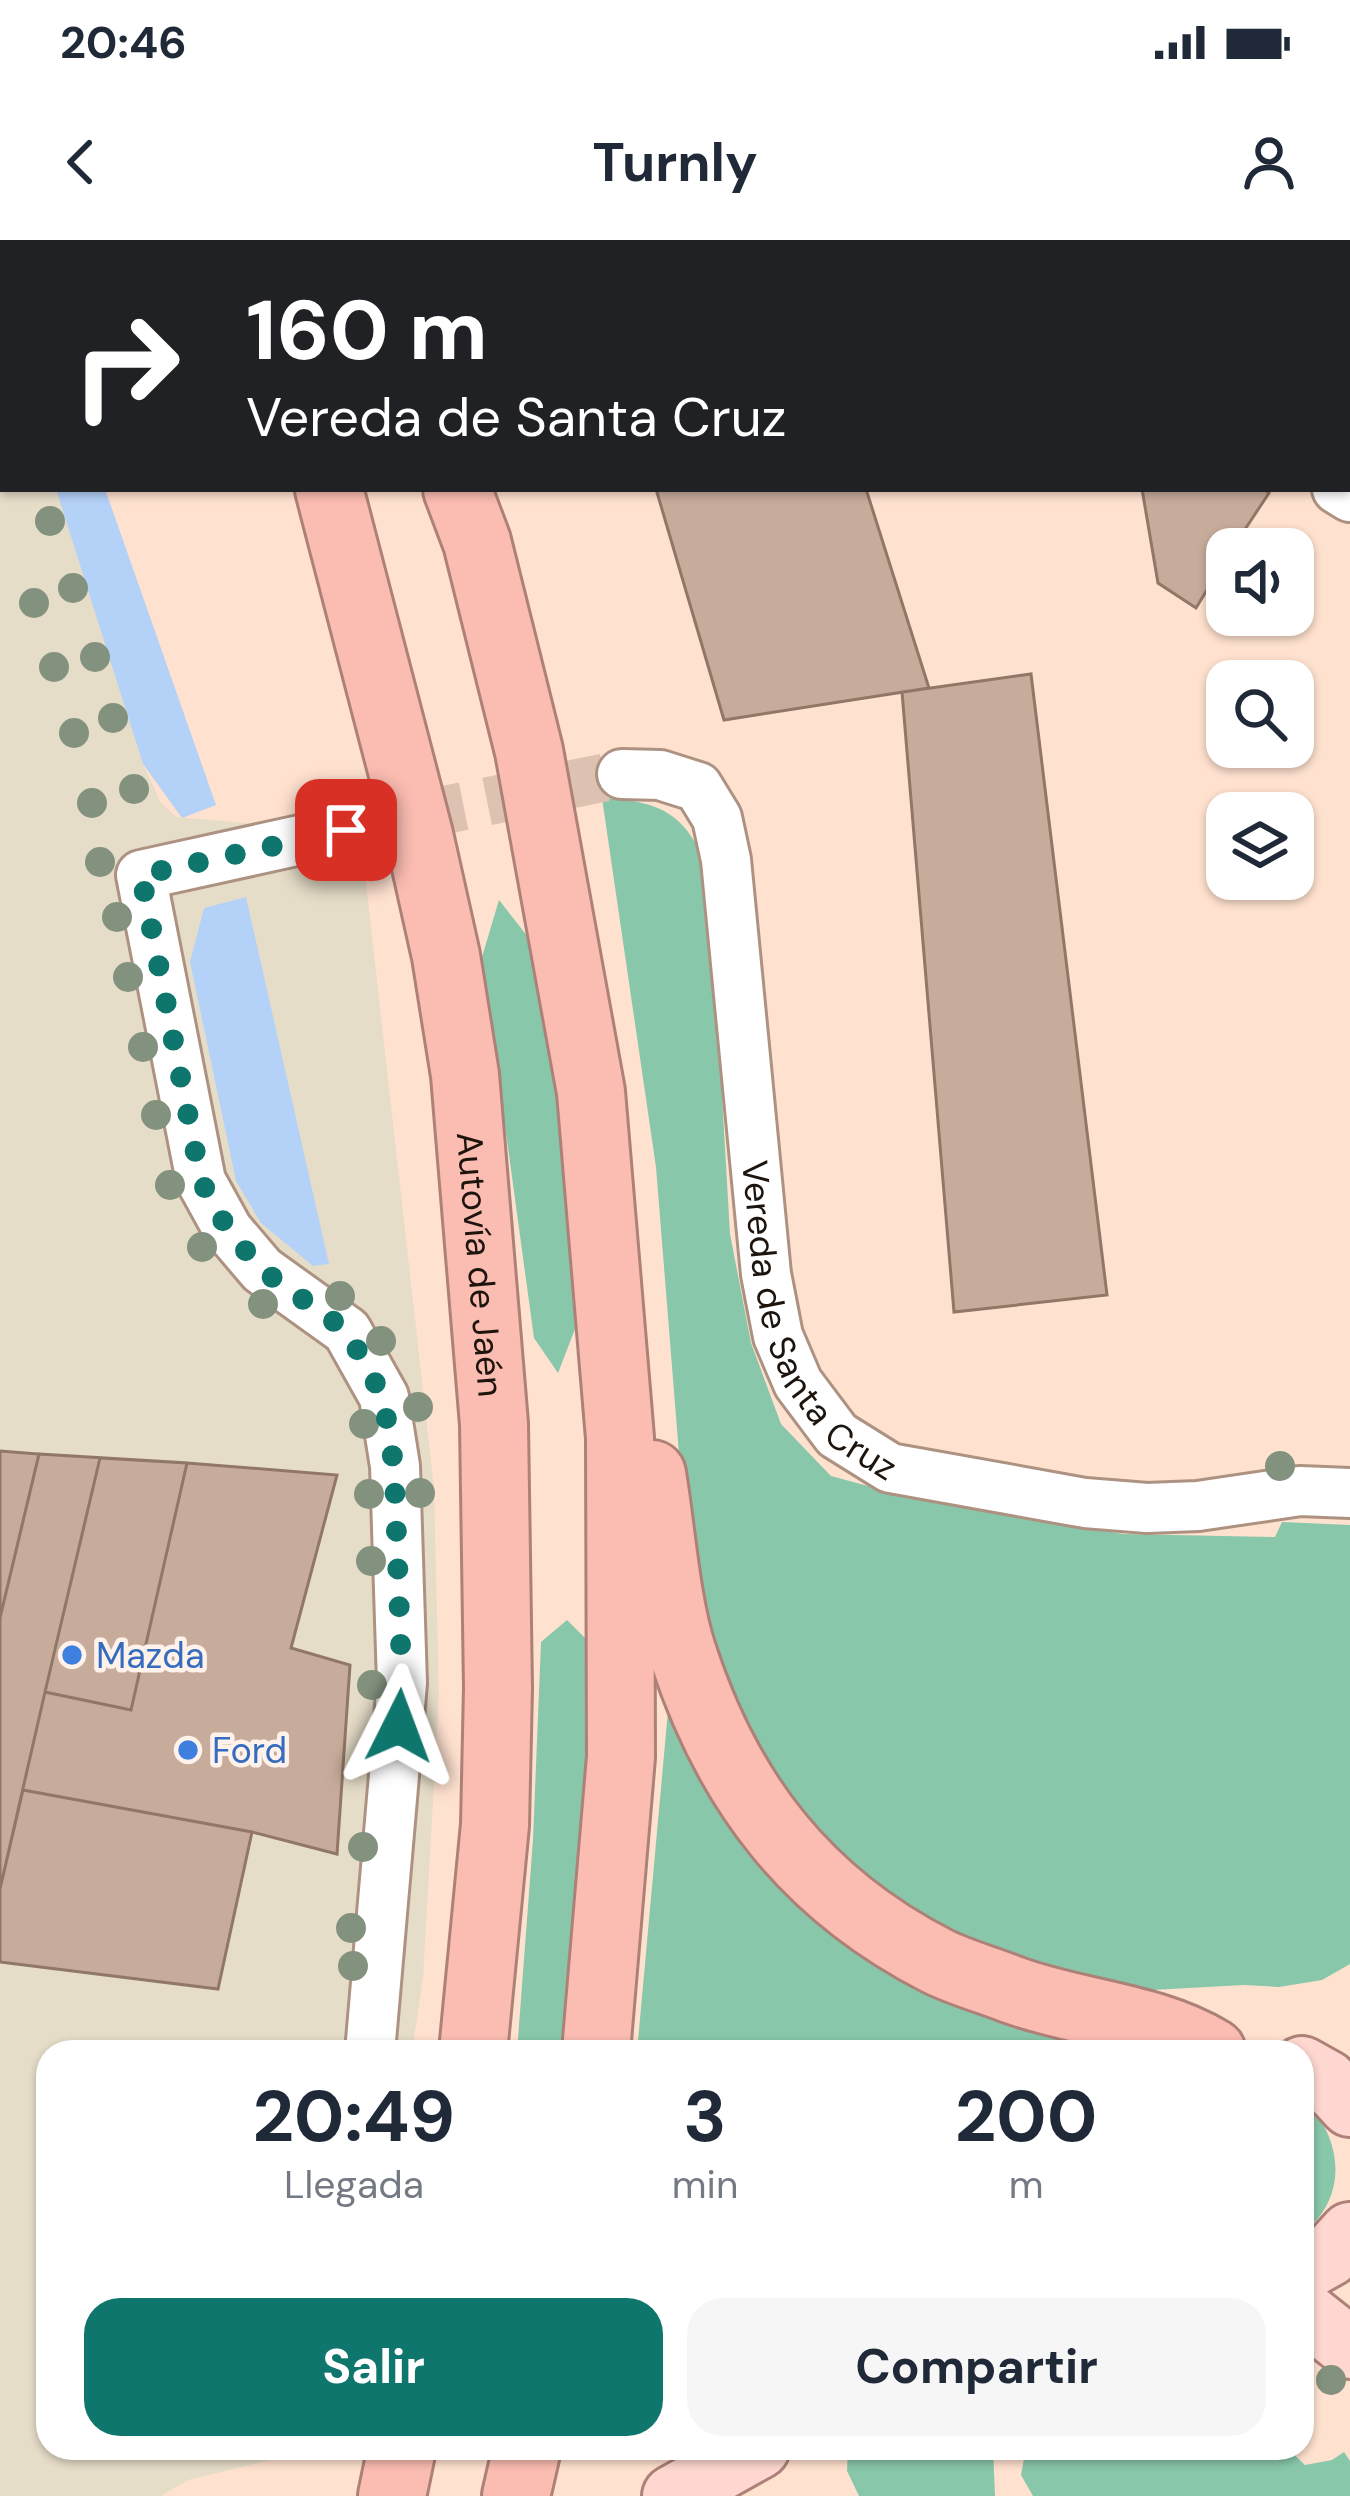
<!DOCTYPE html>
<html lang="es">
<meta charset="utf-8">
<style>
body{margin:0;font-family:"DM Sans",sans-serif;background:#f6f6f7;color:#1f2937;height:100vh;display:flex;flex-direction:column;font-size:45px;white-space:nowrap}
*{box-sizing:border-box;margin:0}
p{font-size:39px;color:#747a83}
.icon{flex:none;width:66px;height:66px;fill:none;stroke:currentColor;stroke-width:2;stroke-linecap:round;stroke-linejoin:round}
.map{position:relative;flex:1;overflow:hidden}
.details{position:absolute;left:36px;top:1800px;width:1278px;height:420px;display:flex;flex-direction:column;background:#fff;border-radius:36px;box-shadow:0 3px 9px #0004}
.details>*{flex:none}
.hud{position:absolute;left:0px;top:0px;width:1350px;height:252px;box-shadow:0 3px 9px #0004;background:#202124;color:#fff;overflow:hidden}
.buttons{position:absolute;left:1206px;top:288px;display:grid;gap:24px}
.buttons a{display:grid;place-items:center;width:108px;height:108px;border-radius:24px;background:#fff;box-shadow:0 3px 9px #0004;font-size:60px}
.pin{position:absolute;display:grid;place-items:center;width:102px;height:102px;color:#fff;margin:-51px;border-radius:24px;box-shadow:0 6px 18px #0006}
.me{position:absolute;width:132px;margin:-66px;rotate:3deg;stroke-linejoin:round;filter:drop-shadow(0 0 9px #0008)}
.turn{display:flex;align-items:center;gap:42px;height:252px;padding:0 48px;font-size:54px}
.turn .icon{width:156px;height:156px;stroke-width:2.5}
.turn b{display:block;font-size:84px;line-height:102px}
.eta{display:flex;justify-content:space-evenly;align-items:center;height:204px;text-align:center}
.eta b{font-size:72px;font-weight:700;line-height:84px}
.action{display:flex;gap:24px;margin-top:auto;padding:24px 48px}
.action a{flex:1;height:138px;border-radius:36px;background:#0f766e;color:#fff;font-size:48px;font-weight:700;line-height:138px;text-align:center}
.action a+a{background:#f6f6f7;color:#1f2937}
.status{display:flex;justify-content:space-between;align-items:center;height:84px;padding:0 60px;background:#fff;direction:ltr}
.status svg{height:33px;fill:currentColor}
header{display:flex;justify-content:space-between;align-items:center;height:156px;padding:0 48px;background:#fff;font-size:54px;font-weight:700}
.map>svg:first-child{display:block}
.industrial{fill:#e6ddc8}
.green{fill:#88c7aa}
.water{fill:#b4d1f8}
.building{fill:#c8ac9b;stroke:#917767;stroke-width:3}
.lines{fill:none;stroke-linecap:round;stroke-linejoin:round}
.minor-tunnel{stroke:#ddc2b2;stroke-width:48;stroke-dasharray:48 24;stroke-linecap:butt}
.minor-casing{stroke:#ad9282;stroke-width:54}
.major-casing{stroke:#ae8178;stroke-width:66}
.highway-casing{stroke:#ae8178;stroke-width:72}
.minor{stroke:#fff;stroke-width:48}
.major{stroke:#fdd7d0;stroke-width:60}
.highway{stroke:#fbbcb1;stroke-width:66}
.tree{fill:#83927e}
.route{stroke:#0f766e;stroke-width:21;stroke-dasharray:0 37.8}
.shop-dot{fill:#3f7fe0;stroke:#fef2eb;stroke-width:4.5}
.labels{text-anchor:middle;stroke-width:9;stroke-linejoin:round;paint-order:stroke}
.street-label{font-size:36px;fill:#1e140e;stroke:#fef2eb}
.shop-label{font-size:36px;fill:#366cbe;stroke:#fef2eb;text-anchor:start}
</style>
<div class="status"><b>20:46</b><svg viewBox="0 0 49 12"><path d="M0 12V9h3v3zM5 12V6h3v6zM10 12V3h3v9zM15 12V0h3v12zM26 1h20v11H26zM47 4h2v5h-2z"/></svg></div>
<header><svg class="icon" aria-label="back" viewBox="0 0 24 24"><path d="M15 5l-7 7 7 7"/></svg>Turnly<svg class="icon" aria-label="person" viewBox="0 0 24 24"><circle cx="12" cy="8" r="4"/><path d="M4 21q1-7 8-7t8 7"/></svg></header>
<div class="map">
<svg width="1350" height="2256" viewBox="0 0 1350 2256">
<rect width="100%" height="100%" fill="#ffe1cf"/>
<path class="industrial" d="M0,95l3,154h55l85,275 18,39 15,14 92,8 84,-18 11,49 71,632 5,207 -16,283 -11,74h-364v396h271l-131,32 -27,16h-161z"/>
<path class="green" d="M602,558c60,3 85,16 107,74l21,362 21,109 30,81 50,52 74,20 218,38 152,3 7,-15 68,3v439l-28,16 -43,7 -35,-2 -110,6 -104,-24 -74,-32 -71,-42 -53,-44 -96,-120 -50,-188 -30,-374z
M499,660l40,51 25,159 18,201 -24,62 -24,-35 -52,-381z
M567,1380l25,25 1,121 -25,286h-51l16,-212 8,-198z
M670,1449l37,81 399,274 -2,8h-467z
M1302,1858c41,38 48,99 0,136z
M848,2208h145l2,48h-136l-12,-25z
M1026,2208h261l18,17 27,-5 12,-8 6,9v35h-317l-12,-21z"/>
<path class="water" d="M56,249h49l111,316 -34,13 -39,-54z
M246,657l83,367 -16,2 -52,-43 -25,-42 -46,-219 14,-54z"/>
<path class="building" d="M619,0h169l1,3h-181z
M656,249h210l63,199 -205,32z
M1142,249h122l5,4 -37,56h-5v8l-31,51 -38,-25z
M1031,434l76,621 -153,17 -52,-620z
M0,1211l39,3 -39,164z
M39,1214l148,9 -56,247 -86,-18 -45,197v-271z
M100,1218l87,5 -56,247 -86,-18z
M187,1223l150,12 -46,173 59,17 -13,189 -85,-22 -34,157 -218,-27v-73l45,-197 86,18z
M23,1550l229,42 -34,157 -218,-27v-73z"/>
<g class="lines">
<path class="minor-tunnel" d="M346,590l276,-56"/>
<defs>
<g id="minor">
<path d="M940,0l5,3"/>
<path d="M1119,0l4,3"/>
<path d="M1266,0l4,3"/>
<path d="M1347,56l3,2"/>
<path d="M1347,171l3,2"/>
<path d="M1337,249l13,8"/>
<path id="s1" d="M622,534l38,1 38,12 19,31 9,42 40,414 12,62 20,47 39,52 53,33 195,35 62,5 51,-2 102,-15 50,2"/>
<path d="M346,590l-205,45 60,306 27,49 34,40 85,61 37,66 11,69 7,217 -32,369"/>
</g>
<path id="major" d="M1302,1827l25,14 23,25
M1302,2031l27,-15 21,-23
M1302,2070l48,38
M673,2256l86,-48"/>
<g id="highway">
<path d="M226,0l1,3"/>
<path d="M359,0l1,3"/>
<path id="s2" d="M329,249l90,346 27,121 19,119 29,349 4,264 -3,137 -22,227"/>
<path d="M457,249l20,53 52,209 62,341 29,346 1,319 -25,295"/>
<path d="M652,1234c9,53 14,130 31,180 45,138 123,240 254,307 24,12 51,19 76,29 66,24 139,26 199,62"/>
<path d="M392,2256l10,-48"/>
<path d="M516,2256l11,-48"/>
</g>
</defs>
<use href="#minor" class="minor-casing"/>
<use href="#major" class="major-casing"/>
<use href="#highway" class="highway-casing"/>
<use href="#minor" class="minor"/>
<use href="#major" class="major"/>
<use href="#highway" class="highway"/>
</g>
<g class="tree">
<circle cx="50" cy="281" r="15"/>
<circle cx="73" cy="348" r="15"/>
<circle cx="34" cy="363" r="15"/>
<circle cx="95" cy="417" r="15"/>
<circle cx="54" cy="427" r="15"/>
<circle cx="113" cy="478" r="15"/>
<circle cx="74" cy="493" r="15"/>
<circle cx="134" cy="549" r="15"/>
<circle cx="92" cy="563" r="15"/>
<circle cx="100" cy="622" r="15"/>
<circle cx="117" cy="677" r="15"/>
<circle cx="128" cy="737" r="15"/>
<circle cx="143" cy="807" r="15"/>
<circle cx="156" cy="875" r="15"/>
<circle cx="170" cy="945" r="15"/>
<circle cx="202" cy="1007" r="15"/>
<circle cx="340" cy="1056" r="15"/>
<circle cx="263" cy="1064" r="15"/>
<circle cx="381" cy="1101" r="15"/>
<circle cx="418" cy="1167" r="15"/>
<circle cx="364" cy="1184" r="15"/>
<circle cx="1280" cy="1226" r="15"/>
<circle cx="420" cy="1253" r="15"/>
<circle cx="369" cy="1254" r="15"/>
<circle cx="371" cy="1321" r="15"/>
<circle cx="372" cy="1445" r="15"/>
<circle cx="363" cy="1607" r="15"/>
<circle cx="351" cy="1688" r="15"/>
<circle cx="353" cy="1726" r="15"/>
<circle cx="1331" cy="2140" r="15"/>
</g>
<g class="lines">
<path class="route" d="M346,590l-205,45 60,306 27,49 34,40 85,61 36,66 11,69 8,217 -3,43"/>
</g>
<g class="shop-dot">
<circle cx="72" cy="1415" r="12"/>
<circle cx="188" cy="1510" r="12"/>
</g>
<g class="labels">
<g class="street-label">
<text dy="13" stroke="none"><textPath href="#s2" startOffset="792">Autovía de Jaén</textPath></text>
<text dy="13" stroke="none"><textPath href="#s1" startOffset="639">Vereda de Santa Cruz</textPath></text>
</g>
<g class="shop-label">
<text x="96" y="1428">Mazda</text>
<text x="212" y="1523">Ford</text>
</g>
</g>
</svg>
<div class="buttons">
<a><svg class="icon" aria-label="sound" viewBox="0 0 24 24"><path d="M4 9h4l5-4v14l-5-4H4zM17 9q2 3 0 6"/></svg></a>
<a><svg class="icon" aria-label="search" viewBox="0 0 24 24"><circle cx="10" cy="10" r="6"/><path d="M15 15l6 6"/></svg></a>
<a><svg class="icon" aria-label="layers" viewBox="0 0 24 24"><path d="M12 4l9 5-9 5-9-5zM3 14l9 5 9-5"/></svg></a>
</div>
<div class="pin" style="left:346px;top:590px;background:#d93025"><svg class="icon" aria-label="arrive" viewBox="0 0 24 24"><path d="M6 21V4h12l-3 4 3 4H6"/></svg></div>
<svg class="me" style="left:399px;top:1486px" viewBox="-20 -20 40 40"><path d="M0-17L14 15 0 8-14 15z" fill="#0f766e" stroke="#fff" stroke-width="4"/></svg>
<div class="hud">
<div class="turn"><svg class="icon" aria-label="right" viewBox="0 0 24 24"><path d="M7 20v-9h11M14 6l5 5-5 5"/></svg><div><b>160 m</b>Vereda de Santa Cruz</div></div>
</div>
<section class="details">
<div class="eta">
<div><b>20:49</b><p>Llegada</p></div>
<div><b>3</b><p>min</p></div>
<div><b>200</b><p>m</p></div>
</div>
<div class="action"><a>Salir</a><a>Compartir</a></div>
</section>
</div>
